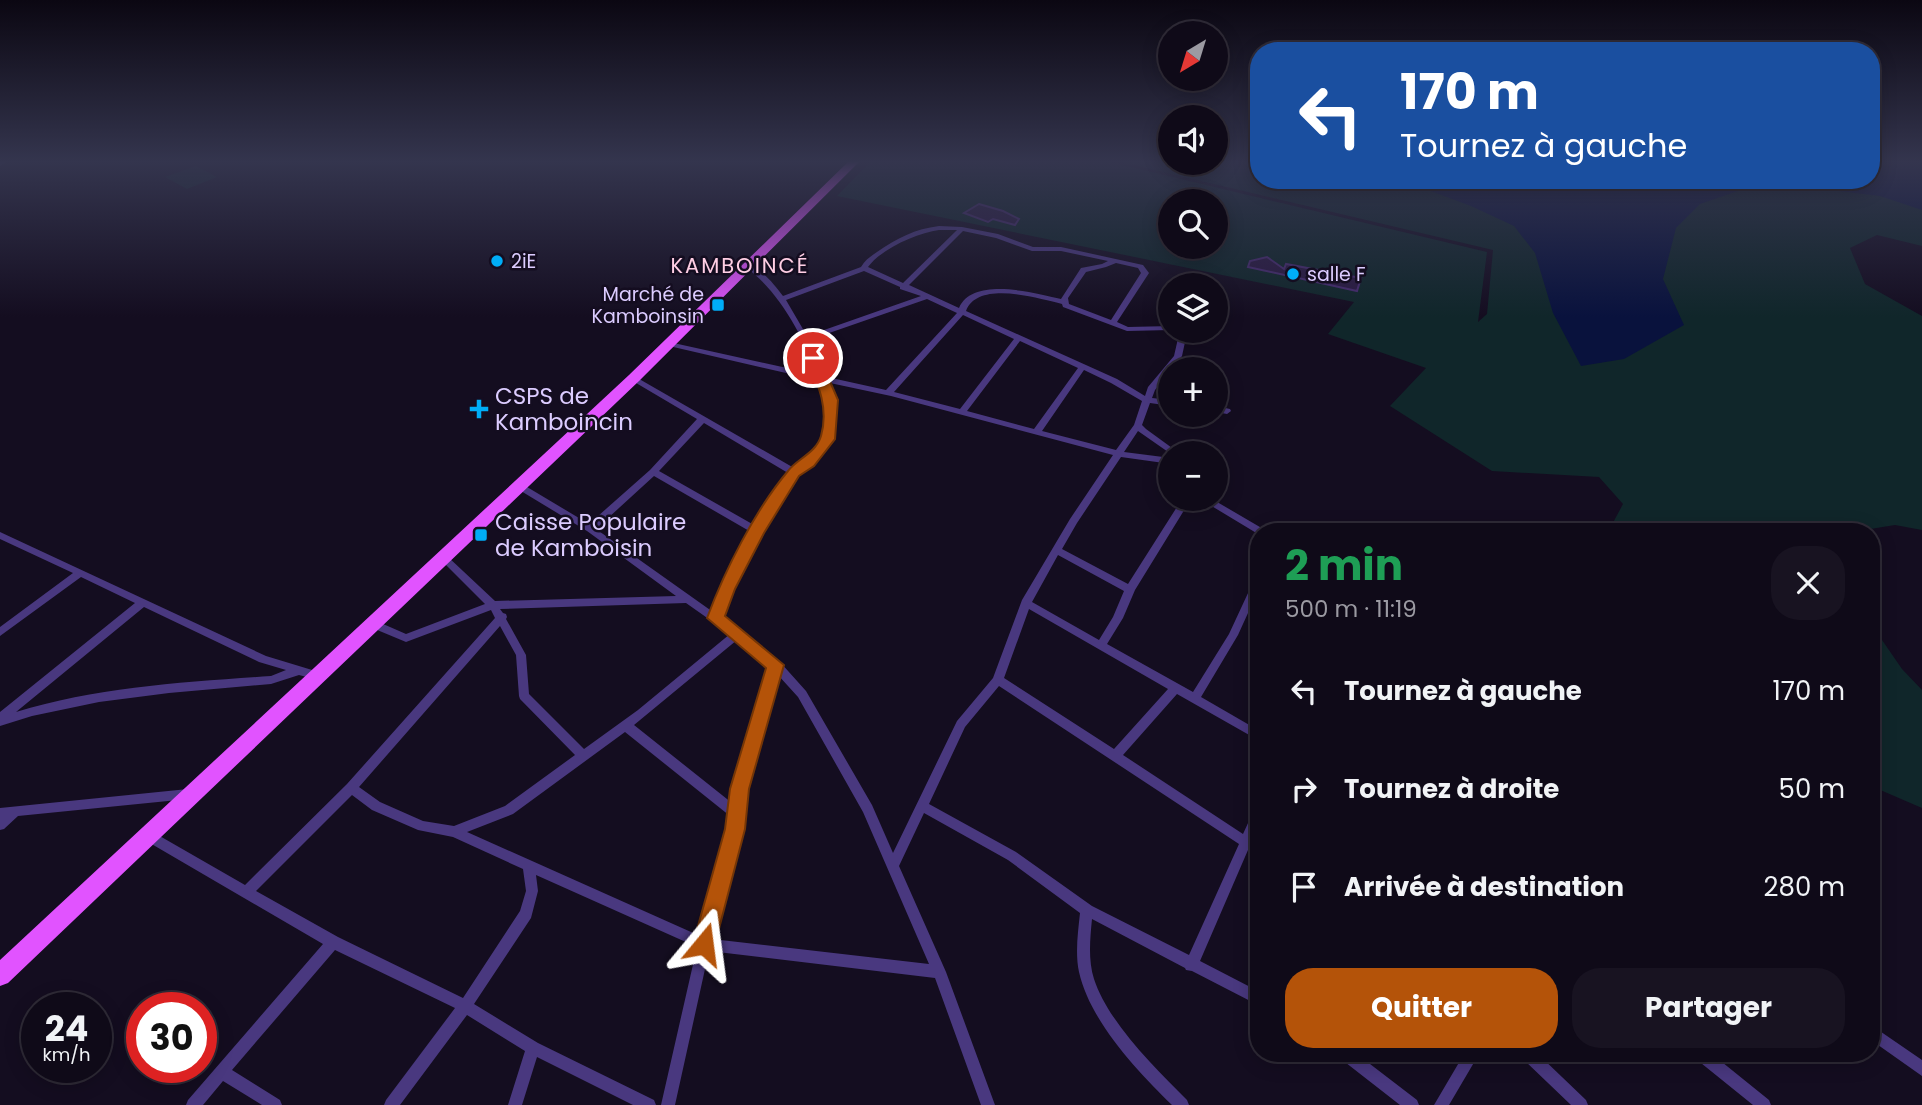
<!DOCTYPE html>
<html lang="fr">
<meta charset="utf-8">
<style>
body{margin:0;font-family:Poppins,sans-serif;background:#181321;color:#f1f3f6;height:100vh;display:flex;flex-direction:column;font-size:26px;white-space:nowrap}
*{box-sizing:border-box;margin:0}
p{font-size:23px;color:#9b9aa2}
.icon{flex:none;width:38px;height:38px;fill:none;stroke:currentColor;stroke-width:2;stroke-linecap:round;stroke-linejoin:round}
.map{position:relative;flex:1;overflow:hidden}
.sheet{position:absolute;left:1250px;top:523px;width:630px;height:539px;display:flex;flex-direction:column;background:#0f0a18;border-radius:28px;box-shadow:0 4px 18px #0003,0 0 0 2px #2f2b37}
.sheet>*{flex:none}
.hud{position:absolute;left:1250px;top:42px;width:630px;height:147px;border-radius:28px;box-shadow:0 4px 18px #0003,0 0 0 2px #2f2b37;background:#1a4fa0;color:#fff;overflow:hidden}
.needle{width:46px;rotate:218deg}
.tools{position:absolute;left:1158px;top:21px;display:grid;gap:14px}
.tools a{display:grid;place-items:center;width:70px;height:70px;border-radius:50%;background:#0f0a18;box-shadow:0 4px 18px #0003,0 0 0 2px #2f2b37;font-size:35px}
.speed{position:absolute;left:21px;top:992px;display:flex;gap:14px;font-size:35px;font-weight:700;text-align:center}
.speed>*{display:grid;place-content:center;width:91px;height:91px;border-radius:50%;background:#0f0a18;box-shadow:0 4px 18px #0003,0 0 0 2px #2f2b37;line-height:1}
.speed small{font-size:18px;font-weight:400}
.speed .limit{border:10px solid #d22;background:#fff;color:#111}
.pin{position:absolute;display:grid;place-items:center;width:60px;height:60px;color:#fff;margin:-30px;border:4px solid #fff;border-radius:50%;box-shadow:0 2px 7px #0007}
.me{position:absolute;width:77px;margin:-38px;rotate:16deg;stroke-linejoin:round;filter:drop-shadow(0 0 5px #0008)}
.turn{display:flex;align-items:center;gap:24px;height:147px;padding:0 35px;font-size:32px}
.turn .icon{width:91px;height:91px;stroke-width:2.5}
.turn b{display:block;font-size:49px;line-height:60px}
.round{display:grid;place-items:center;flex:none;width:74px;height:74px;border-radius:28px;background:#181321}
.head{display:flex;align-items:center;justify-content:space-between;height:119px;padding:0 35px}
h1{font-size:42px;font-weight:700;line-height:52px;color:#1e9e55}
.action{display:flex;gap:14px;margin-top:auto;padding:14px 35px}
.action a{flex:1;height:80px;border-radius:28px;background:#b45309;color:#fff;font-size:28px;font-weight:700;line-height:80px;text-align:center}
.action a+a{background:#181321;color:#f1f3f6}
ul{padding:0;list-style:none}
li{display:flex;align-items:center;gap:21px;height:98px;padding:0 35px}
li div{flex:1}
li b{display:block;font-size:26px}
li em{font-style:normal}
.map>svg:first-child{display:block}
.green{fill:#10262a;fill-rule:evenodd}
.water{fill:#09123d}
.building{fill:#291941;stroke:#452b6d;stroke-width:2}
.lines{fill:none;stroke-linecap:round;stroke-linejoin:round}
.street{fill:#49387f;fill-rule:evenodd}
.primary{fill:#e153ff;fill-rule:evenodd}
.route{fill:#b45309;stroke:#753606;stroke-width:2}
.poi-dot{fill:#00adf7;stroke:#140d20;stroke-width:2.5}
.labels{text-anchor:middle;stroke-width:5;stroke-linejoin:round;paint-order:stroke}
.far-poi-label{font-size:19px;fill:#dcccff;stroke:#140d20;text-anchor:start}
.far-quarter-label{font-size:21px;letter-spacing:2px;fill:#ffcee4;stroke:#140d20}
.poi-label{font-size:23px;fill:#dcccff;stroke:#140d20;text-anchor:start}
</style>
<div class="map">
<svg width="1922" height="1105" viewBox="0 0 1922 1105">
<rect width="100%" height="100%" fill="#140d20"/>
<path class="green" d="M870,162h240l377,90 -9,70 9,-8 6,-64 -372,-88h137v18h613v-18h51v84l-45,-11 -27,13 15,36 57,32v214l-27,-5 -43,7h-244l15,-28 -24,-27 -107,-6 -102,-65 36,-38 -98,-34 26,-32 -517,-106zM1171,201h45v46h-45z
M196,166l21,11 -30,12 -22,-12z
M1871,624l31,45 20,21v118l-51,-22z"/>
<path class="water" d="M1871,162h51v48l-42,-14 -116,-14 -64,22 -24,24 -13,51 21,46 -60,34 -43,7 -28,-53 -18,-60 -21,-27 -43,-20 -70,-26h470z"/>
<path class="building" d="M979,204l24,7 16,8 -4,6 -22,-6 -5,3 -24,-9z
M1267,257l17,12 2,-5 75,14 -4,13 -109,-24 2,-6z"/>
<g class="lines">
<path class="street" d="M0,162h6l-6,4z
M939,226l23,1 36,7 35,13h28l82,18 6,8 -32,49 11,5 43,-1v4l-44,1 -64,-24 -1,-3c-25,-6 -84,-24 -96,7l151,68 28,17 3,-9 26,-31 5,-22 -3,-3h9l2,2 -5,23 -27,34 -3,8 19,2v6l-21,-3 -8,22 4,4 33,24 -8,1 -33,-23 -14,21 47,6v6l-50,-7 -44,66 -15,26 66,35 54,-85h9l-56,91 -12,28 -16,26 86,48 36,-58 26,-56 3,-1v14l-20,44 -37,62 57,33v10l-81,-46 -54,61 120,79 11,-24 4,-1v18l-5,13 5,3v13l-10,-6 -48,111 58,30v14l-66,-34 -6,-1 -1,-2 -93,-49c-2,20 -4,41 2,60 14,43 61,89 93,121l2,5h-17c-35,-34 -82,-84 -93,-133 -4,-19 -1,-40 1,-59l-72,-53 -84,-47 -25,53 47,106 49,133h-14l-46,-127 -226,-27 -34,154h-14l36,-158 -161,-72 2,16 -7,27 -57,86 64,39 116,57 2,5h-23l-96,-48 -15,48h-14l17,-54 -58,-36 -67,90h-16l2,-5 69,-92 -120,-58 -103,120 48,30 2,5h-20l-39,-24 -20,24h-17l2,-5 135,-156 -180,-105 -2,-4 2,-4 4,-2 4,2 94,54 102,-101 148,-166 -4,-8 -85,32 -36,-15 -1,-3 1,-3 4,-1 32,14 79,-30 -46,-46 2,-2h6l48,45 181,-5 -89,-65 -71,-43 -2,-2 2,-2h6l67,40 61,-54 47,-51 -66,-39v-4h3l160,92c34,-20 40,-52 27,-87l-152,-35 -4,-2 4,-2 150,33c-16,-37 -40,-85 -74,-108v-2c15,1 29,19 38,31l78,-29c4,-7 10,-11 16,-15 20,-14 38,-23 62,-26zM939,230h18l-54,53 -35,-16c13,-18 49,-34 71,-37zM963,231l33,7 36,13h29l47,10 -6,3 -21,4 -20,31c-26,-6 -88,-23 -102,9l-50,-23zM1116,263l22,5 3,5 -30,47 -42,-16 -1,-6 18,-26 20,-5zM864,271l36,16v2l21,7 -114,40 -21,-36zM927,299l30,14 -71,77 -59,-13 -18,-37zM963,315l51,24 -54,70 -66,-17zM1020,341l58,27 -44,61 -67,-18zM1084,370l27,13 31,18 -8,24 -18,25 -74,-19zM830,383l61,13 222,59 -43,64 -48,81 -29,78 -36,43 -64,132 -21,-48 -66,-114 -26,-29 -59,-45 23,-54 31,-58 21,-30 18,-12 14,-19 5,-13 3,-22v-7zM704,423l84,50 -20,28 -14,24 -95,-54zM654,476l97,56 -16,31 -22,49 -117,-83zM1058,555l66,36 -11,26 -14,23 -67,-38zM686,603l44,31 -92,76 -54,39 -55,-55 -3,-39 -20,-36 1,-2 -1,-3 -3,-1 -3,-4zM1029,609l139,80 -54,60 -110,-71zM500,626l16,29 3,41 1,3 55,56 -70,51 -51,20 -31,-5 -43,-19 -21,-15zM737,640l33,26 -37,123 -1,14 -98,-78zM778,675l20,22 65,115 66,152 -217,-25 29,-110 4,-40zM999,686l240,158 -50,111 -97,-49 -76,-54 -87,-48 36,-77zM625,732l105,84 -1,13 -29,107 -233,-104 46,-18zM352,795l20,15 46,20 35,7 70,32 3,22 -6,20 -57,87 -125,-61 -82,-46z
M1216,406l14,3 1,2 -4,3 -11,-2z
M1200,499h12l53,31 2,2h-9v2z
M0,532l266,124 56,17 1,3 -1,3 -4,1 -19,-5 -28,9 -102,9 -70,9 -67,14 -32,10v-14l135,-109 -54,-26 -81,59v-9l73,-54 -73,-34zM144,607l115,55 27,8 -15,6c-86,6 -173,11 -255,36z
M188,789l4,1 2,4 -2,4 -4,1 -170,17 -14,13 -4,1v-22z
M1871,1025l51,35v16l-51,-36z
M1339,1054h18l60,46 2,5h-19l-59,-46z
M1464,1054h15l-30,51h-15z
M1521,1054h17l48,46 2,5h-17l-48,-46z
M1694,1054h18l57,46 2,5h-18l-57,-46z"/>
<path class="primary" d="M848,162h11l-220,219 -631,602 -8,3v-26l629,-585z"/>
</g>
<linearGradient id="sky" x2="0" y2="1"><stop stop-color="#0b0712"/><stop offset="0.51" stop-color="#34354e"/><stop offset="1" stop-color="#34354e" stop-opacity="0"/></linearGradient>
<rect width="1922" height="317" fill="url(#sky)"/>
<path class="route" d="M809,356l11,2 18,42 -3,39 -21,27 -15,10 -35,57 -29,56 -10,27 59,49 -35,124 -4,40 -30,115 -3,8 -8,3 -8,-3 -3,-8 32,-115 5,-40 36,-121 -59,-50c18,-48 48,-108 81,-147 9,-12 28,-18 33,-35 8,-28 -3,-52 -14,-78z"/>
<g class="poi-dot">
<circle cx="497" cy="261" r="7"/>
<circle cx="1293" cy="274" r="7"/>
<rect x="711" y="298" width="14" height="14" rx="3.5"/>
<path d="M475.5 398.5h7v7h7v7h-7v7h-7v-7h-7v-7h7z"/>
<rect x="474" y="528" width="14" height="14" rx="3.5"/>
</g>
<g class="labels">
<g class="far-poi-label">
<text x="511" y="268">2iE</text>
<text x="1307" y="281">salle F</text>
<text x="704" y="301" text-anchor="end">Marché de<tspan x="704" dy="22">Kamboinsin</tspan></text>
</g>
<g class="far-quarter-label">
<text x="740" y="273">KAMBOINCÉ</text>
</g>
<g class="poi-label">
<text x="495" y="404">CSPS de<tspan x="495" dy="26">Kamboincin</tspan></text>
<text x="495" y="530">Caisse Populaire<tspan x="495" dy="26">de Kamboisin</tspan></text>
</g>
</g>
</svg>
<div class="tools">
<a><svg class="needle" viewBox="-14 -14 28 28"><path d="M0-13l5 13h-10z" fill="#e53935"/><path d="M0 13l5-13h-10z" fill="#9b9aa2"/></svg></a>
<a><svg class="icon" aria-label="sound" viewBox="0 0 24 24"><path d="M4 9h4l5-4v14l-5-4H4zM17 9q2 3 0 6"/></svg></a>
<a><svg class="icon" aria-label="search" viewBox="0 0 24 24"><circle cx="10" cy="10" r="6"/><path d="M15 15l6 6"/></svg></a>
<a><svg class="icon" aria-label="layers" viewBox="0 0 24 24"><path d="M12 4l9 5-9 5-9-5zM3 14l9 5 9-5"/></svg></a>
<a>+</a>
<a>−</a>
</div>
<div class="speed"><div>24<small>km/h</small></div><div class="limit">30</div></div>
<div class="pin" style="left:813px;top:358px;background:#d93025"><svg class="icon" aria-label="arrive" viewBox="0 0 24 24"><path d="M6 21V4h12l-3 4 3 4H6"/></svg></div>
<svg class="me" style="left:704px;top:944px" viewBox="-20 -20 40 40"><path d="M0-17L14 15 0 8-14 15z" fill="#b45309" stroke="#fff" stroke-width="4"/></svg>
<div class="hud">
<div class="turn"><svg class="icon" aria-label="left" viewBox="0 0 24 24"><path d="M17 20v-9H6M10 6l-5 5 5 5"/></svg><div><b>170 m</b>Tournez à gauche</div></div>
</div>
<section class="sheet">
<div class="head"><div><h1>2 min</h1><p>500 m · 11:19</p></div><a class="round"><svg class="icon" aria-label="close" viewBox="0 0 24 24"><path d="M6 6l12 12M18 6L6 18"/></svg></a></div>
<ul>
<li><svg class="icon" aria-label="left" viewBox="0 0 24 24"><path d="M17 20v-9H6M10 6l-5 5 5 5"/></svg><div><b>Tournez à gauche</b></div><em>170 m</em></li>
<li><svg class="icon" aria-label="right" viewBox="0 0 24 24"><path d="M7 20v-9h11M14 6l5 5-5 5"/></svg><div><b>Tournez à droite</b></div><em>50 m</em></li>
<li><svg class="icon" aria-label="arrive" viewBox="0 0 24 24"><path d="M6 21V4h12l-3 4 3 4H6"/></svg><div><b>Arrivée à destination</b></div><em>280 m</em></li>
</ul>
<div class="action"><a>Quitter</a><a>Partager</a></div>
</section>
</div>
